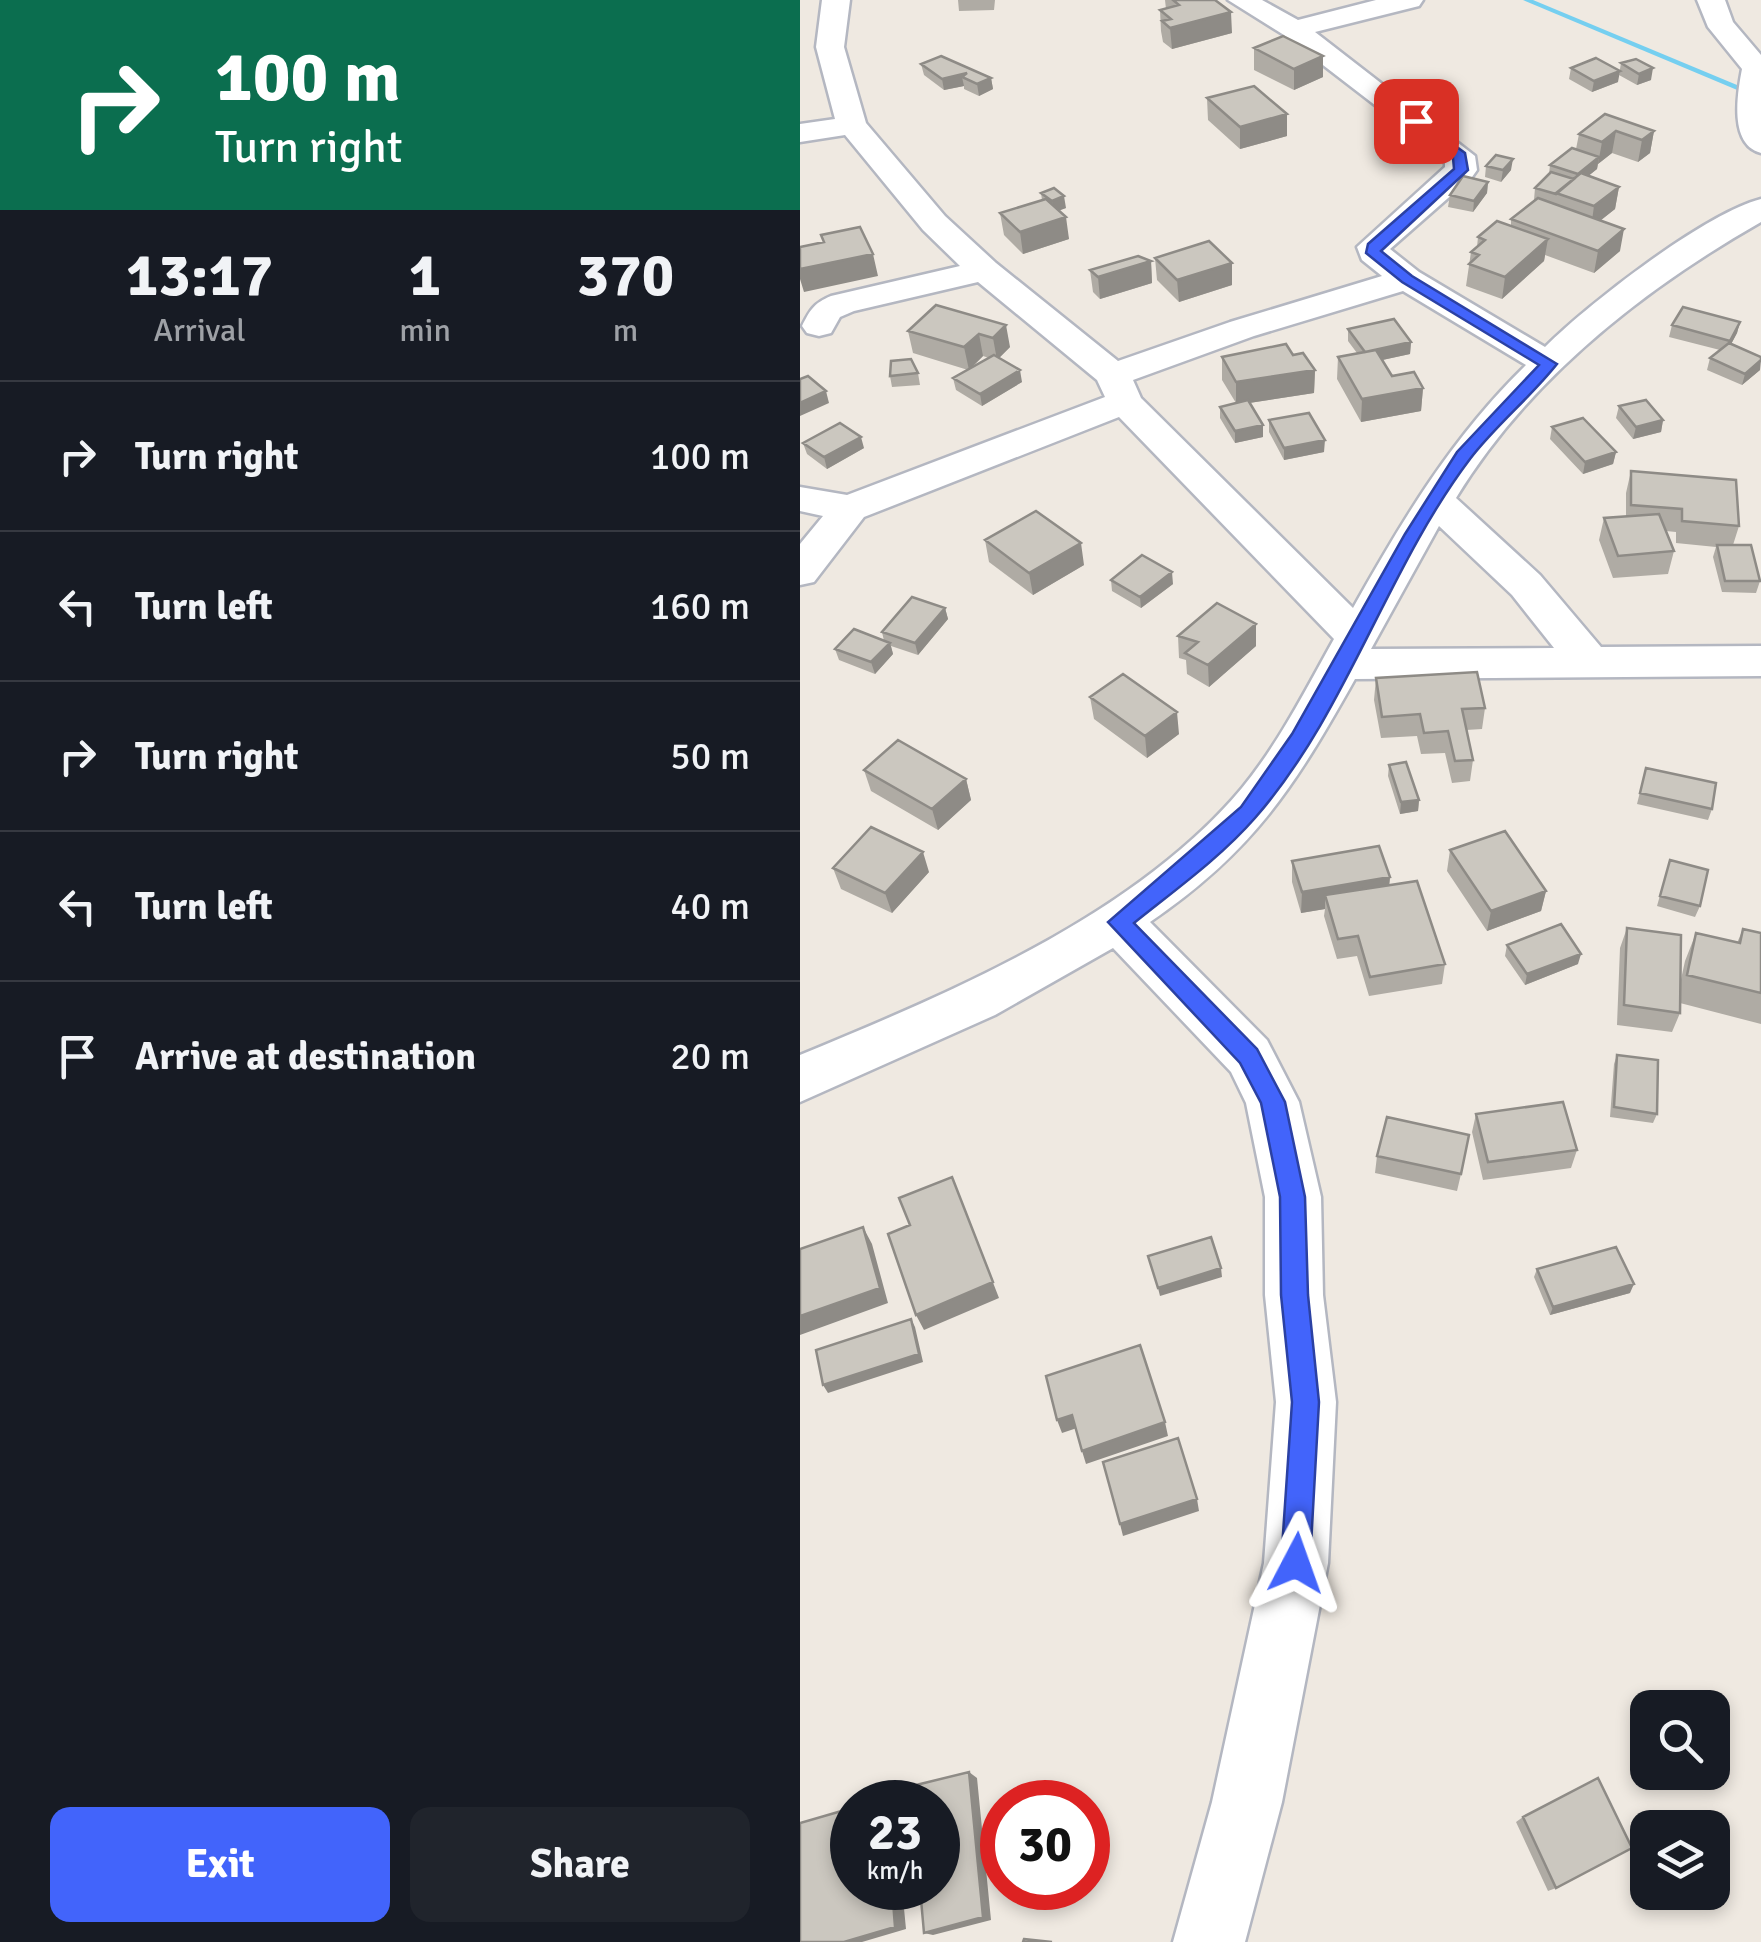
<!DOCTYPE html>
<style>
body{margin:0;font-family:Signika,sans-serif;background:#20242c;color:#f1f3f6;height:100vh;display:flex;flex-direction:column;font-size:38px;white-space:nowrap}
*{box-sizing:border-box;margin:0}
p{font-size:32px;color:#9ea1a6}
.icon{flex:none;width:55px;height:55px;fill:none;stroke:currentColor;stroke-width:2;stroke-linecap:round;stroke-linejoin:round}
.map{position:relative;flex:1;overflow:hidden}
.details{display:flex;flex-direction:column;background:#171b24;width:800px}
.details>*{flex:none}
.hud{background:#0b6e4f;color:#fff;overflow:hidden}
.controls{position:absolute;left:830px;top:1690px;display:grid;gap:20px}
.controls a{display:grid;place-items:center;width:100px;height:100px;border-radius:20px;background:#171b24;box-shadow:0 5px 15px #0003;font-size:50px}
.speed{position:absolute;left:30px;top:1780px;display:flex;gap:20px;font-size:50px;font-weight:700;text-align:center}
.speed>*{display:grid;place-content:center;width:130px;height:130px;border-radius:50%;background:#171b24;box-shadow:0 5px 15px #0003;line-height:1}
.speed small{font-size:25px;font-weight:400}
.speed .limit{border:15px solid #d22;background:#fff;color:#111}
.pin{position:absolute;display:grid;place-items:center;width:85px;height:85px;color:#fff;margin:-42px;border-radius:20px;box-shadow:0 5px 15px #0006}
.me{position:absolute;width:110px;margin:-55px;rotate:4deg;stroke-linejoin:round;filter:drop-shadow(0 0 8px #0008)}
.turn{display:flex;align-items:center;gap:35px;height:210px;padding:0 50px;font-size:45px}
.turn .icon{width:130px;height:130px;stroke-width:2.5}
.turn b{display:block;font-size:70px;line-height:85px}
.eta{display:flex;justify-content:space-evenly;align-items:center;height:170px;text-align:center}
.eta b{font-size:60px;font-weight:700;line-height:70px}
.button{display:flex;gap:20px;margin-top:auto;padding:20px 50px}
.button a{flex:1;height:115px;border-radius:20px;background:#4264fb;color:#fff;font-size:40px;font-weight:700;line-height:115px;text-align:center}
.button a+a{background:#20242c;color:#f1f3f6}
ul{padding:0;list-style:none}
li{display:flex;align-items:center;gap:30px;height:150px;padding:0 50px;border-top:2px solid #363941}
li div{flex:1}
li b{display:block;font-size:38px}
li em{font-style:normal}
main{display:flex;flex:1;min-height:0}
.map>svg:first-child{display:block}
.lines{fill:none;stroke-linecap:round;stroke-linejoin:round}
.stream{fill:#75cff0;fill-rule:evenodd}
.minor-casing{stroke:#b4b7c1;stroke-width:5}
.minor{fill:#fff;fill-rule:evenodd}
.wall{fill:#afaba4;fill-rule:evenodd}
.shaded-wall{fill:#8e8b86}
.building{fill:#cbc7bf;stroke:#8e8b86;stroke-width:2.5}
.route{fill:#4264fb;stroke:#2b41a3;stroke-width:2.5}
</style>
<main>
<section class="details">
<div class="hud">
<div class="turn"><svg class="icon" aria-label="right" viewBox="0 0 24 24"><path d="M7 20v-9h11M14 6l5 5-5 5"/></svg><div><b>100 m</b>Turn right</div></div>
</div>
<div class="eta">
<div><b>13:17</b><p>Arrival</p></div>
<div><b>1</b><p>min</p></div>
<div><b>370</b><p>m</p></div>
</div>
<ul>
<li><svg class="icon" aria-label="right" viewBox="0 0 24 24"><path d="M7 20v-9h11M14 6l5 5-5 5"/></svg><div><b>Turn right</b></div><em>100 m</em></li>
<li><svg class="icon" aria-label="left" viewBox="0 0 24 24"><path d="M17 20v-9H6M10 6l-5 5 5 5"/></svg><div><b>Turn left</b></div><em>160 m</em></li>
<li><svg class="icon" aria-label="right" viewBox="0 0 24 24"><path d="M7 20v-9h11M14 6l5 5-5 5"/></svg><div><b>Turn right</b></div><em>50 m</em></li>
<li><svg class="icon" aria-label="left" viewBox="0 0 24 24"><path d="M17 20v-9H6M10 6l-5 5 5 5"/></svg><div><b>Turn left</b></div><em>40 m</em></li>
<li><svg class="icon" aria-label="arrive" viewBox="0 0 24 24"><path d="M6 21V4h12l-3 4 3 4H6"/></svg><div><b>Arrive at destination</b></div><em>20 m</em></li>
</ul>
<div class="button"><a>Exit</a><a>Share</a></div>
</section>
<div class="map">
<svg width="961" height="1942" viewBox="0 0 961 1942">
<rect width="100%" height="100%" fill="#efe9e1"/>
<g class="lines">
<path class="stream" d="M723,0h10l228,95v5z"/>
<defs>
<path id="minor" d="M22,0h28l-6,47 22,76 79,93 51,47 122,98 112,-39 152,-46 -20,-16 -5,-13 88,-80v-8l-161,-124 -56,-35h34l36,20 78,-20h47l-4,6 -104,26 160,124 2,14 -5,7 -82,72 29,23 126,75c43,-43 159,-133 216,-148v23c-119,68 -233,158 -305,276l84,77 61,72 160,-1v30l-406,3c-60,107 -101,172 -205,243l117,118 32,62 22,95 2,98 13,107 -8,161 -46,239 -37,140h-72l39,-140 52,-239 12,-161 -11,-107v-98l-19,-94 -15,-31 -118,-124 -118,67 -195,87v-47c150,-62 335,-139 442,-267 37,-45 64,-99 92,-149l-215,-222 -255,100 -50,65 -14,3v-41l23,-28 -23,-5v-24l47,8 258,-98 -8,-17 -119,-98 -124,29 -14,6 -9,16 -12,3 -12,-3 -5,-7c8,-16 12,-23 29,-30l129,-30 -37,-36 -78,-95 -45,7v-18l35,-5 -19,-72zM603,291l123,74c-74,72 -123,154 -173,243l-212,-210 -8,-18 121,-44zM639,526l73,69 42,53 -183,1z
M897,0h28l8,22 28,33v98c-32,-8 -24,-58 -19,-84l-34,-42z"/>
</defs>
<use href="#minor" class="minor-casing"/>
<use href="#minor" class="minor"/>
</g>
<path class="wall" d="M158,0h37l-1,10 -35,1z
M365,0h50l17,33 -60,16 -9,-7 -2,-11 -1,-21 6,-1z
M454,48l69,8v21l-29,13 -40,-20z
M821,63l30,17 -14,5 -18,-10z
M121,64l70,14 2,11 -14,7 -15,-7v-3l-20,4 -20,-15z
M771,68l47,14 -26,10 -23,-13z
M407,98l80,38 -47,13 -32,-29z
M805,114l49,17 -4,22 -12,9 -26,-9 -14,11 -1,5 -9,7 31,11 -4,22 -14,11 19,31 -26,22 -49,-18 -1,6 -42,38 -36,-13 5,-34 6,-5 1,-10 33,-11v-7l24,-19h-1l1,-12 14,-14 1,-9 26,-16 3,-15z
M686,166l25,4 -10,12 -16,-5z
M688,182l-1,11 -14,19 -25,-5 2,-12z
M241,193l25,15 -7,2 10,29 -46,15 -19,-19 -4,-22 42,-13z
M355,258l77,27 -53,17 -22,-22z
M351,261l1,22 -52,16 -7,-7 -3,-22z
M136,305l74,42 -11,11 23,24 -40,24 -26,-16 -3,-12 15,-8 -55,-17 -5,-22zM183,356l6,2 -19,11z
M940,322l-3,11 -6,11 29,26 -18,15 -35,-15 3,-12 10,-8 -51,-13 3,-12z
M548,329l63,13 -1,12 -28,6 10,16 31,12 -2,23 -60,11 -24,-43 1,-22 19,-4 -9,-12z
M493,355l22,15 -1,23 -65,10 14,22v12l-28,6 -15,-25v-11l16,-4 -14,-23v-23z
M118,373l2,12 -28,2 -2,-11z
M819,406l44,14 -2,12 -28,7 -17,-21z
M469,420l55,32 -40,8 -15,-28z
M752,427l64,25 -3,12 -30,10 -33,-35z
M3,443l61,5 -37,21 -20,-15z
M831,471l108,55 -6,19 27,36 -4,12 -34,-1 -9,-35 3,-10 -40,-4v-11l-10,-1 8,20 -6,23 -55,4 -14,-38 5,-22 22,-2v-23z
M185,540l99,25 -51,30 -44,-33z
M311,580l62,4 -32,24 -29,-17z
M145,608l3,11 -30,36 -27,-9 2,8 -18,20 -36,-14 -4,-11 49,-8 -2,-9z
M378,636l78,10 -47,41 -22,-13 -1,-14 -7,-2z
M576,678l109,30 -3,21 -16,1 7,30 -3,21 -18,2 -7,-30 -24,1 -4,-18 -36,2 -7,-38z
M290,697l89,37 -32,24 -53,-39z
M589,765l30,35 -1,11 -18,3 -12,-38z
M846,768l66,41 -4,11 -71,-16z
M64,770l102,9 5,21 -33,30 -67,-39z
M650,850l96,41 -5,20 -54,20 -40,-60z
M870,860l30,46 -5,11 -38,-11z
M492,861l98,16 -1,8 56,79 -3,20 -73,12 -12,-40 -20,3 -13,-43 1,-7 -24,4 -9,-31z
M33,868l96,4 -37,41 -51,-24z
M827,928l53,56 5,-23 11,-28 41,10 6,-14 18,4v91l-81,-21v10l-8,19 -55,-7 3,-77z
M707,945l71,19 -53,21 -20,-29z
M817,1055l40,59 -4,9 -43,-6 4,-53z
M676,1114l101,36 -6,18 -88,12 -11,-48z
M577,1156l84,18 -4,17 -82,-18z
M737,1269l93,24 -80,22 -16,-38z
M723,1817l33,71 -8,3 -32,-69z"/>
<path class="shaded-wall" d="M431,12l1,21 -60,16 -2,-21z
M523,56v21l-29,13v-21z
M853,68l-2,12 -14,5 2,-11z
M820,71l-2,11 -26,10 2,-11z
M167,73l-5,4 2,9 -20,4 -2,-11z
M191,78l2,11 -14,7 -2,-12z
M487,114v22l-47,13v-22z
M816,131l-4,22 -14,11 4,-22z
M854,131l-4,22 -12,9 4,-22z
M799,157l-2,12 -21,17 2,-12z
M713,159l-2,11 -10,12 2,-12z
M688,182l-1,11 -14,19 1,-11z
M819,187l-4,22 -24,19 3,-22z
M264,196l2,12 -13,5 -1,-12z
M266,217l3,22 -46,15 -3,-22z
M824,229l-4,22 -26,22 4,-22z
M748,239l-4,22 -42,38 3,-22z
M73,254l5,22 -74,16 -4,-13v-10z
M351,261l1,22 -52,16 -2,-22z
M432,263v22l-53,17 -2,-22z
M940,322l-3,11 -10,19 3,-11z
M206,325l4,22 -13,13 -4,-22z
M179,334l4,22 -14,14 -5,-23z
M611,342l-1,12 -46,10 1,-12z
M961,360l-1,10 -18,15 3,-11z
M220,370l2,12 -40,24 -2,-12z
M515,370l-1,23 -78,12v-23z
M623,388l-2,23 -60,11 1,-23z
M26,391l3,12 -29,13v-13z
M863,420l-2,12 -28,7 3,-12z
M463,425v12l-28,6v-12z
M61,437l3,11 -37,21 -3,-12z
M525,440l-1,12 -40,8v-12z
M816,452l-3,12 -30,10 2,-12z
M281,543l3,22 -51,30 -4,-22z
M372,572l1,12 -32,24 -1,-11z
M145,608l3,11 -30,36 -3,-12z
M456,624v22l-47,41 -1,-22z
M90,643l3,11 -18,20 -4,-12z
M377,712l2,22 -32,24 -2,-22z
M166,779l5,21 -33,30 -6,-21z
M619,800l-1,11 -18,3 1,-12z
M123,852l6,20 -37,41 -7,-20z
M590,877l-2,21 -63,-3v14l-24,4 1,-21z
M746,891l-5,20 -54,20 4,-20z
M781,954l-3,10 -53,21 2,-11z
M152,1177l47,121 -75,32 -8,-15z
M63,1227l9,17 16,59 -88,32v-19z
M421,1268l1,9 -62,19 -2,-8z
M834,1284l-4,9 -80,22 3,-8z
M111,1319l4,8 8,35 -95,31 -5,-8z
M272,1415l5,13 -15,5 -5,-13z
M365,1422l3,14 -82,28 -4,-13z
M397,1499l2,12 -76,25 -3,-12z
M169,1772l8,6 14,142 -58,15 -9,-2z
M92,1888h10l4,41 -44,13h-18z"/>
<path class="building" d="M373,0h42l16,12 -61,16 -8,-7 9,-2 -11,-9 19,-5z
M483,36l40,20 -29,13 -40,-21z
M141,56l50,22 -14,6 -15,-7 5,-4 -25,6 -21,-15z
M796,58l24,13 -26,10 -23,-13z
M836,59l17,9 -14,6 -18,-11z
M454,86l33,28 -47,13 -33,-29z
M805,114l49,17 -12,9 -26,-9 -14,11 -23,-8z
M772,148l27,9 -21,17 -28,-9z
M696,155l17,4 -10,11 -17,-4z
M751,172l23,7 -18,15 -21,-6z
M781,173l38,14 -25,19 -38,-13z
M663,176l25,6 -14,19 -24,-6z
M254,188l10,8 -12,5 -11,-8z
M738,198l86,31 -26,22 -87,-32z
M246,199l20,18 -46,15 -20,-19z
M697,221l51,18 -43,38 -36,-13 10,-9 -8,-3 14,-12 -7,-3z
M60,227l13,27 -73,15v-22l24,-5 -3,-7z
M409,241l23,22 -55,17 -22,-22z
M338,256l13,5 -53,16 -8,-7z
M136,305l70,20 -13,13 -14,-4 -15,13 -56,-16z
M883,307l57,15 -10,19 -58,-16z
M594,319l17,23 -46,10 -17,-23z
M929,343l32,14v3l-16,14 -35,-16z
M486,344l7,11 10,-2 12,17 -79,12 -14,-25z
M576,350l16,26 22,-4 9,16 -61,11 -24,-42z
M194,355l26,15 -40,24 -27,-16z
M111,359l7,14 -28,3 1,-15z
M8,376l18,15 -26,12v-24z
M448,400l15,25 -28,6 -15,-24z
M846,400l17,20 -27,7 -17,-21z
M509,413l16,27 -41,8 -15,-28z
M783,418l33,34 -31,10 -33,-35z
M40,423l21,14 -37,20 -21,-14z
M831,471l105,9 3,46 -57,-5v-12l-51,-4z
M236,511l45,32 -52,30 -44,-33z
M859,514l15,37 -56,5 -14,-38z
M917,545h34l9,36h-35z
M342,555l30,17 -32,25 -29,-17z
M112,597l33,11 -30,35 -33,-11z
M417,603l39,21 -48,41 -23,-12 13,-11 -20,-6z
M54,629l36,14 -19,19 -36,-13z
M677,672l8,36 -23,1 11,51 -18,1 -7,-30 -24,2 -4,-19 -38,3 -6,-39z
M323,674l54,38 -32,24 -55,-39z
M98,740l68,39 -34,30 -68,-39z
M606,762l13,38 -18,2 -12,-37z
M846,768l70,15 -4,26 -72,-16z
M71,827l52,25 -38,41 -52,-25z
M705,831l41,60 -55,20 -41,-61z
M579,846l11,31 -88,15 -10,-31z
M870,860l38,10 -8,36 -40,-10z
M617,881l28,83 -75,13 -12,-41 -20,3 -13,-44z
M761,924l20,30 -54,20 -20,-29z
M827,928l54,7 -1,78 -56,-8z
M943,929l18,4v60l-74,-18 9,-42 44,10z
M817,1055l41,5 -1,54 -43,-7z
M763,1102l14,48 -89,12 -12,-48z
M587,1117l82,18 -8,39 -84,-18z
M152,1177l41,105 -77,33 -28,-81 22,-9 -11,-27z
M63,1227l17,61 -80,28v-67z
M411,1237l10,31 -63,20 -10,-32z
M816,1247l18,37 -81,23 -16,-38z
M111,1319l8,35 -96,31 -7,-35z
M340,1345l25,77 -83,29 -10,-36 -15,5 -11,-44z
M378,1438l19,61 -77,25 -17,-62z
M169,1772l14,145 -59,16 -4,-45h18v-86h-25l-1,-16z
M798,1778l34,70 -76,40 -33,-71z
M52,1808v80h40l3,39 -51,15h-44v-119z
M224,1939l28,3h-29z"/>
<path class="route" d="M616,117l49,36 3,17 -87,81 31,25 145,88c-27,34 -61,61 -87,95 -84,111 -123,254 -215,359 -35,40 -80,72 -121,105l123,126 28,53 20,95 3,98 11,107 -9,161 -4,11 -10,4 -11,-4 -4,-11 11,-161 -11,-107 -1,-98 -19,-94 -21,-40 -132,-141 133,-115 51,-73 113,-200 52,-82 82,-87 -137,-83 -36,-29 2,-9 86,-75 -1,-11 -42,-34 -2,-3z"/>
</svg>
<div class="controls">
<a><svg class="icon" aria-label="search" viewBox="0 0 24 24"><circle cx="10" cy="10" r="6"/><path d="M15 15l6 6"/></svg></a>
<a><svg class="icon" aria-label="layers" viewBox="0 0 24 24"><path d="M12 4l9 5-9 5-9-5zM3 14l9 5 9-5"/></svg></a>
</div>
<div class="speed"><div>23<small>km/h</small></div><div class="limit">30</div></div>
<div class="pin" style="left:616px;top:121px;background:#d93025"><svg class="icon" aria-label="arrive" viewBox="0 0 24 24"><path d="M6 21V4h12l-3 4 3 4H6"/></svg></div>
<svg class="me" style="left:496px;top:1563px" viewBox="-20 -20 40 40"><path d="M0-17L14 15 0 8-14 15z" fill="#4264fb" stroke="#fff" stroke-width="4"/></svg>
</div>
</main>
